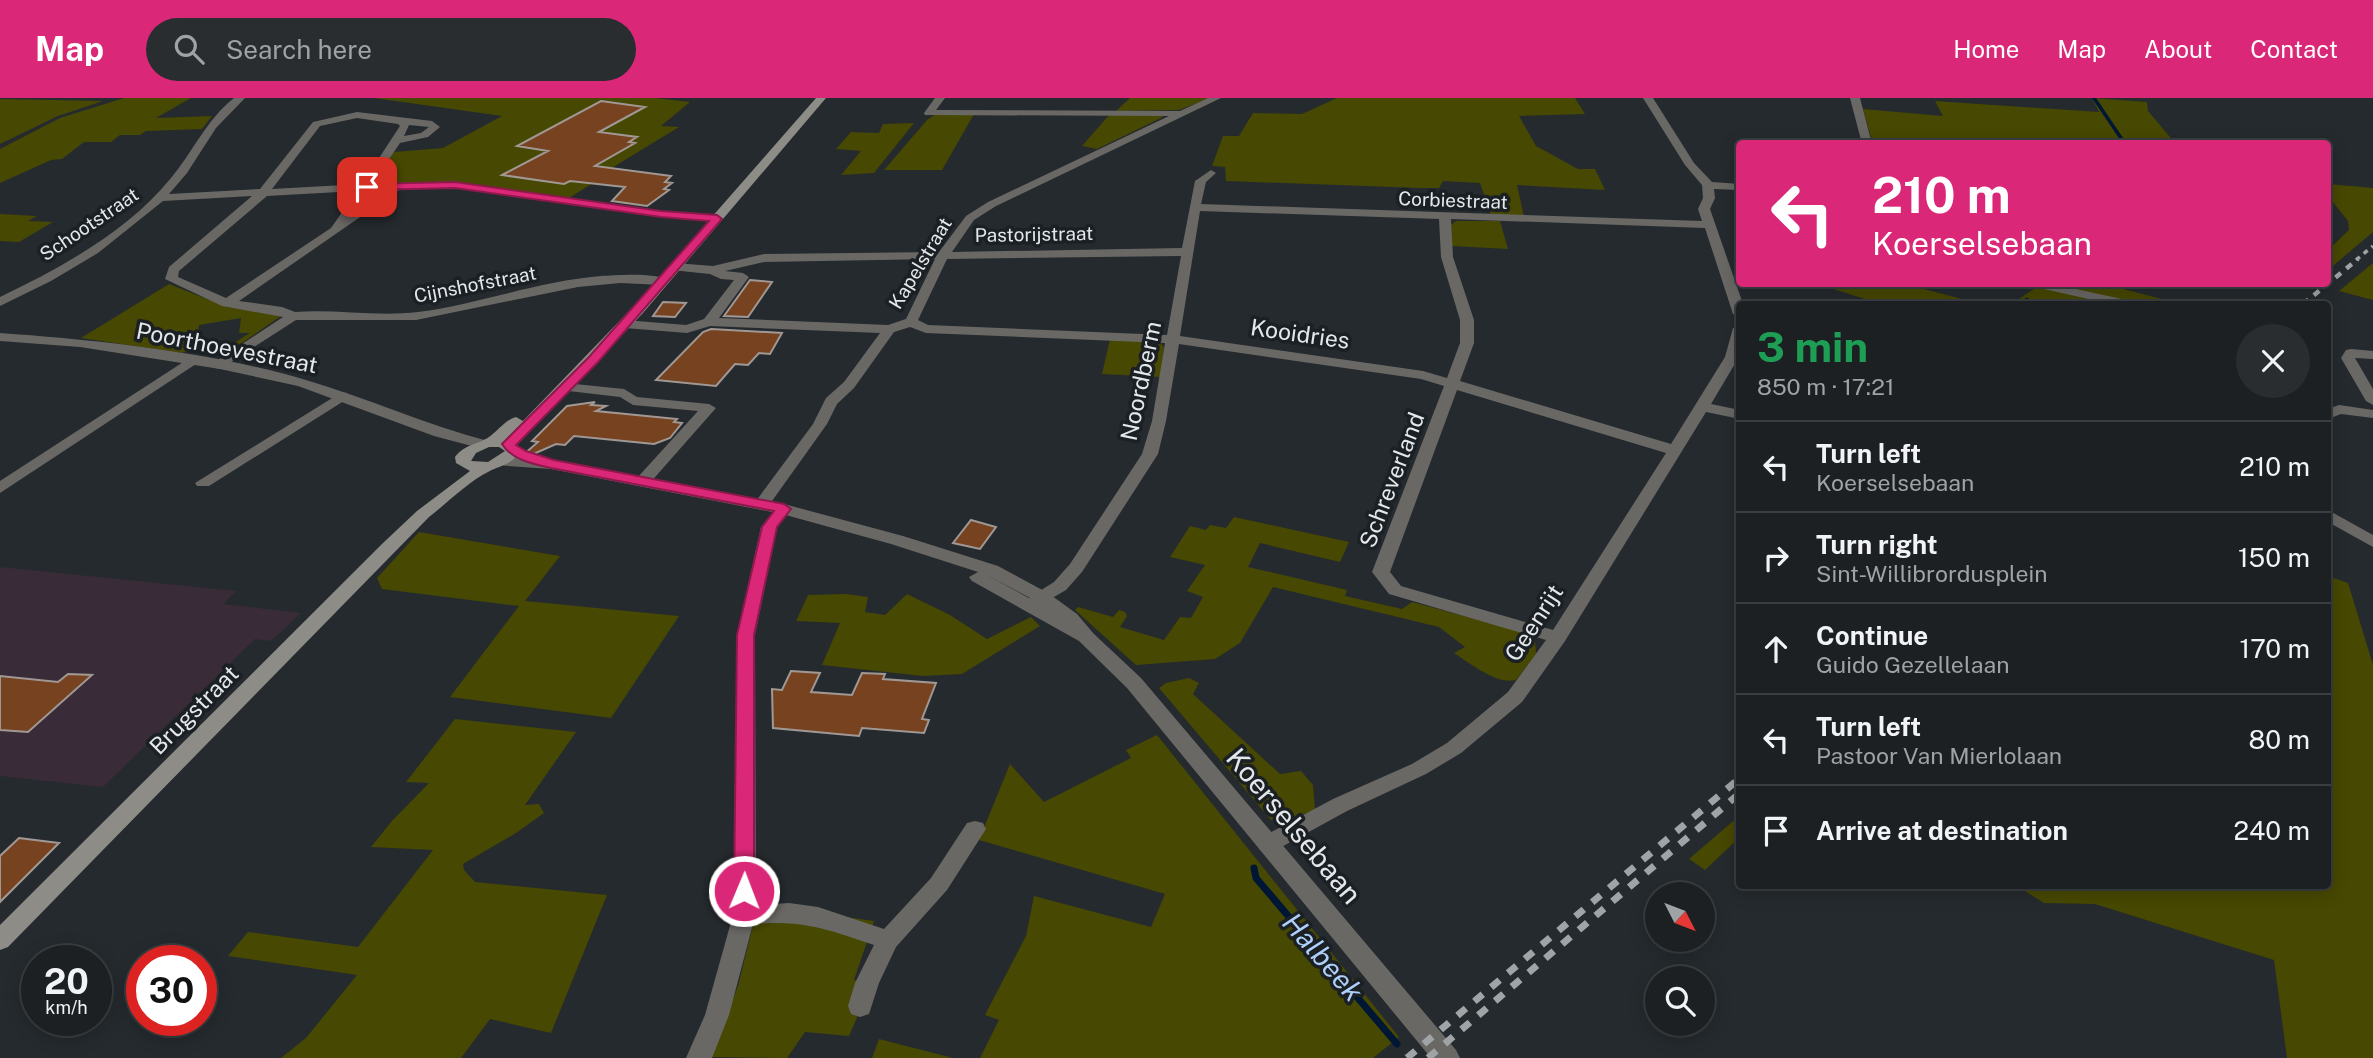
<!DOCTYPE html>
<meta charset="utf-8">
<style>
body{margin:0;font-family:"Public Sans",sans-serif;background:#292d2f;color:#f1f3f6;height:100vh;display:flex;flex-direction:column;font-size:26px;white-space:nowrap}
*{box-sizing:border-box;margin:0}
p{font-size:23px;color:#a0a3a5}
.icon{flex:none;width:38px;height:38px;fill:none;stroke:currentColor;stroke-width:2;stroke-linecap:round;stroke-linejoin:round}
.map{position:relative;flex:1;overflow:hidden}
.side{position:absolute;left:1736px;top:203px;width:595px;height:588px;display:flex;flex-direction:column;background:#1c2022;border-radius:7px;box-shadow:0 4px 18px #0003,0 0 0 2px #3a3e40}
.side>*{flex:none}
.banner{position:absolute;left:1736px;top:42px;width:595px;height:147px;border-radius:7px;box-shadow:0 4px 18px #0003,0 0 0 2px #3a3e40;background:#db2777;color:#fff;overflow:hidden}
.needle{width:46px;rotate:132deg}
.tools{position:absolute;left:1645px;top:784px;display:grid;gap:14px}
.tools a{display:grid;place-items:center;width:70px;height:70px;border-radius:50%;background:#1c2022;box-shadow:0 4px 18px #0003,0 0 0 2px #3a3e40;font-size:35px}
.speed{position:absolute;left:21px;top:847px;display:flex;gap:14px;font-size:35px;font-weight:700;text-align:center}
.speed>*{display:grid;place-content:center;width:91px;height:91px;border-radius:50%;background:#1c2022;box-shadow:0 4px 18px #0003,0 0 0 2px #3a3e40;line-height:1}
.speed small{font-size:18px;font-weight:400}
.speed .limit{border:10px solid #d22;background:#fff;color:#111}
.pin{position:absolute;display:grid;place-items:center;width:60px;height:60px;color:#fff;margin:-30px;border-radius:14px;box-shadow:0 4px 10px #0006}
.me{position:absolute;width:77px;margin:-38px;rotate:1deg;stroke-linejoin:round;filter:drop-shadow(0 0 5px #0008)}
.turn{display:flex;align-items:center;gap:24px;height:147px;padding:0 21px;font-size:32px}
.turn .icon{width:91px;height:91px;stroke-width:2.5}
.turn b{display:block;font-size:49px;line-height:60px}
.round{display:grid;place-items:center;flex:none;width:74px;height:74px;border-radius:37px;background:#292d2f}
.headline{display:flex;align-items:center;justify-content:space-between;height:119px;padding:0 21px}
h1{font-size:42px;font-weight:700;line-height:52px;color:#1e9e55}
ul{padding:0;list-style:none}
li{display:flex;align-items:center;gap:21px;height:91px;padding:0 21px;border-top:2px solid #3a3e40}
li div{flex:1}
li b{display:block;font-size:26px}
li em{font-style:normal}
header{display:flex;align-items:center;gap:42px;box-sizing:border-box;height:98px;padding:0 35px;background:#db2777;color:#fff}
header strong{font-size:33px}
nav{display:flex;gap:38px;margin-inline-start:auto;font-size:24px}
.search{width:490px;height:63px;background:#292d2f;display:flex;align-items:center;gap:18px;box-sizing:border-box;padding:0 24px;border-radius:38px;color:#a0a3a5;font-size:26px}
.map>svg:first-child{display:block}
.education{fill:#392b38}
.green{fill:#474801}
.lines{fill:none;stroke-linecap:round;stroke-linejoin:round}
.stream-far2{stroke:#001635;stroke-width:3.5}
.stream-far1{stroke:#001635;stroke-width:4.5}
.stream{stroke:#001635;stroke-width:7}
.building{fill:#76421f;stroke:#a09894;stroke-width:2}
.minor{fill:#696865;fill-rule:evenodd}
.tertiary{fill:#696865;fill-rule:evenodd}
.secondary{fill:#8e8c87;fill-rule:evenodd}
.rail-far2{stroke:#a0a4a7;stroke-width:3.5;stroke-dasharray:5 5;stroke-linecap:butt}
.rail-far1{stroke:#a0a4a7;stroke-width:4.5;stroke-dasharray:7 7;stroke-linecap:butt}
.rail{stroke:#a0a4a7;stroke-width:7;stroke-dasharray:11 11;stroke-linecap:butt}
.route{fill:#db2777;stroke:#8e194d;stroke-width:2}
.labels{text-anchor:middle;stroke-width:7;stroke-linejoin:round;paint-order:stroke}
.far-street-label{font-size:19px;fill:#e5e8eb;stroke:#1b2024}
.street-label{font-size:23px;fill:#e5e8eb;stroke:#1b2024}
.near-street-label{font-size:28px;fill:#e5e8eb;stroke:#1b2024}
.near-water-label{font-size:28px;font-style:italic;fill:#afd0fb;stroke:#1b2024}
</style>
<header>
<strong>Map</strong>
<div class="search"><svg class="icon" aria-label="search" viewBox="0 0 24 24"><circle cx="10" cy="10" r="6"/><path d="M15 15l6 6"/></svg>Search here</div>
<nav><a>Home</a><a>Map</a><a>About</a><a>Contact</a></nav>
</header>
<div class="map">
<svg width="2373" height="960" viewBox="0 0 2373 960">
<rect width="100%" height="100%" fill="#252a2e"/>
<path class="education" d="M0,469l236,24 -13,13 78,9 -30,28 -16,-2 -152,148 -103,-11z"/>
<path class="green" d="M124,0h67l-35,20 56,-2 -10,13 -56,2 -6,4h-20l-9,7h-27l-22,17 -11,1 -51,23v-34l60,-31z
M374,0h281l35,4 -29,24 18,1 -82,50 4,1 -32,20 -82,-11 -109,-4 -1,-6 17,-25 49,-4 59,-32z
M1130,0h80l-31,12 -63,1z
M1337,0h238l10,16 -66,2 17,30 42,23h17l10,21 -88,-5 7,32 -33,-2 -11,-32 -37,-2 -4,7h-19l-194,-7 -1,-14 -13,-1 11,-30h16l14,-23 49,1z
M2092,0l55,4 1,9 27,32h-282l-21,-2 -9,-32 80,7 -8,-15 164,11z
M0,1l103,2 -45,15 -58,28z
M936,16h38l-32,56h-58l43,-50z
M1110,16l51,1 2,2 -66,32 -15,-3z
M914,25l-40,50 -33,2 20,-24 -25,-2 15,-17 28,1 4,-9z
M2328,86l45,4v44l-45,38v-20l21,-20 -1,-9 -20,-25z
M0,116l37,2 -9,5 25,1 -34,20 -19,-1z
M1456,123h44l8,28 -56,-3 -1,-21z
M2373,165v37l-34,-9z
M169,186l58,23 54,9 -55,38 -6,1 -2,-2 32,-20h-11l2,-15 -42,7 -2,22 -15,6 -101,-15z
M1840,186h65l76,20h-100l-51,-16v-3z
M2052,186h52l77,20h-46z
M2038,188l74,18h-100z
M1110,241l50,4 4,4 -4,30 -58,-3z
M1234,419l115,25 -9,20 -80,-19 -12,24 99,23 -2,6 57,13 10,-7 104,28 19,10 1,14 -20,26c-20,5 -46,-17 -62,-27l11,-6 -26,-20 -166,-40 -33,56 -25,16 -79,6 -61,-55 3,-3 35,10 6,-7 6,2 2,4 -7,11 44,13 16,-23 11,1 12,-21 -16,-6 18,-26 -35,-8 20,-31 16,4 4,-5 16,3z
M419,434l141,24 -35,45 154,15 -68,102 -161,-21 69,-91 -137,-17 -5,-11z
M2328,478l20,7 25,82v393h-86l-13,-98 -179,-56 -51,-1 -27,-17h311z
M846,496l22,3 -3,15 20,3 22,-21 43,21 37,24 44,-22 9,9 -78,48 -39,2 -101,-11 18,-42 -44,-2 12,-26z
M1189,580l10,5 -6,11 87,80 21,-3 12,14 2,25 -34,12 -10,-2 -112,-132 7,-5z
M455,621l121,13 -51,73 14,-1 5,9 -28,20 -53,31 1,6 11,12 132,13 -56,138 -61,-14 -29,39h-180l25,-20 51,-63 -129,-19 20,-24 110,15 75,-97 -62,-3 20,-25 38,-39 -23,-1z
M1157,637l242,302 -26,21h-393l19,-38 -14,-5 41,-79 8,-40 117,31 14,-33 -186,-54 31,-76 34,38 87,-44 -5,-8z
M1739,718v22l-34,32 -16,-11z
M758,807l116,16 -20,59 18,3 -23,53 -44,-4 -18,26 -76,-1 27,-71z
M879,941l74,19h-81z"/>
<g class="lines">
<path class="stream-far2" d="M2094,0l31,46"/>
<path class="stream-far1" d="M2021,206l6,-4"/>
<path class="stream" d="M1254,770l2,10 141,166"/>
</g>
<path class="building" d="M601,3l44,6 -46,25 38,5 -8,5 6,1 -40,23 76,10 -6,6 7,1 -8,6 5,1 -22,16 -35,-5 13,-14 -55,-6 -6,3 -62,-9 46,-24 -31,-5z
M750,182l22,2 -24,35 -24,-1z
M663,204l23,1 -11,14 -22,-1z
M711,231l71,4 -12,21 -11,-1 -11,12 -13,-1 -19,22 -60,-6 47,-48z
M595,304l-4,3 15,1 -10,5 81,8 -3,3 8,1 -12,15 -16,6 -80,-8 -9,9 -9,-1 -27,12 -6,-1 15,-13 -6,-1 35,-35z
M971,422l25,7 -16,22 -27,-6z
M791,573l29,2 -9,19 41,3 10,-22 23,1 -2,5 53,4 -14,36 7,1 -5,13 -62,-5 -3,8 -86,-8 -1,-39 10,1z
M68,576l24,1 -64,57 -28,-2v-54l58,6z
M19,740l40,5 -59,59v-46z"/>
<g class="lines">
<path class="minor" d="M234,0h11l-29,30 -29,45 -18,21 91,-5 53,-67 44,-10 75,9 8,6 -12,10 -28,6 -27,40 82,-1 206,29 56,4 6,3 -6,3 -56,-4 -206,-29h-53l-163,113 43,6 13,5c41,-3 82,5 123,0 61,-8 121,-31 183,-36 16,-1 57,-4 68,5l-6,4 -43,-2 -42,4 -162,33h-120l-76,49 -5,-1v-6l68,-45 -61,-11 -57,-27 4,-12 83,-71 -89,5 -65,52 -47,28 -51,25v-9c62,-30 127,-65 171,-119 22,-26 35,-58 63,-80zM357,20l41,6 2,2 -38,58 -90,5 48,-63zM409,27l20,2 -8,6 -17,3zM386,91l-32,23 14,-22zM357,93l-26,37 -105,70 -48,-21 1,-6 88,-75z
M935,0h10l-9,12 244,1 28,-13h13l-225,108 -22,14 -22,32 230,-4 13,-67 16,-11 5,3 -10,9 -5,22 501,17 -4,-12 5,-11 -1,-13 -17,-20 -42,-67h10l41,65 18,19 28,2v6l-26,-1 1,9 -5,11 33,95h-3v14l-7,-4 -28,-86 -254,-9 2,38 21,63v23l-14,38 211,63 54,-87 8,-29 7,-4 -1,33 -28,47 29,6v9l-34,-7 -141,229 -43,61 -61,51 -35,21 -79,37 -71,39 -8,3 -8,-3 -3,-6 3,-6 73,-39 79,-35 35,-21 61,-51 38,-52 -157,-46 -17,-22 72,-186 -23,-7 -242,-35 -13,77 -8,33 -76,118 -16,18 -36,21 -9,-6 3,-4 30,-19 16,-18 72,-110 10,-33 13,-78 -239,-10 -16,-6 -16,5 -40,56 -17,16 -10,20 -60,84 -6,2 -8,-5 60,-81 13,-26 18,-16 36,-49 -170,-7 -23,7 -62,-5 -7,-4 7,-4 61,5 18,-6 30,-39 -13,-1 -11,-5 -39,-4 -2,-3 6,-4 38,3 51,-12 175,-2 27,-36 22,-14 181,-86 -244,-1 -1,-2zM1200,113l239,8 2,38 19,63v23l-13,35 -24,-7 -243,-35zM1181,158l-14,79 -239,-10 -10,-5 29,-61zM935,161l-29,60 -18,6 -169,-7 30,-41 -6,-4 -18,-2 39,-9zM1457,292l209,63 -113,177 -152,-44 -11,-14z
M1850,0h10l12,46h-10z
M2033,186h20l78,17 2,3h-22l-76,-17z
M2351,251l22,2v8l-18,-1 18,31v16l-7,-4 -25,-43 5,-8z
M191,259l7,4 -2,3 -196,129v-12z
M565,285l59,6 13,8 72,7 7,4 -67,76 -6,2 -8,-5 2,-3 61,-67 -65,-6 -13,-8 -60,-7 -2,-3 2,-3z
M342,294l5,1 2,3 -2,3 -138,87h-12l-2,-3z
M2339,307l34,5v8l-32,-4 -13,5v-10z
M784,406l8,5 -15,19 -22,107 1,270 33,-2 29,4 66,22 47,-51 36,-55 8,-2 8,2 3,6 -39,61 -51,57 -17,36 -10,31 -9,3 -9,-3 -3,-8 7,-23 19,-38c-48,-16 -70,-25 -121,-21l-24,91 -17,43h-26l19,-43 28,-100 4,-280 24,-108 17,-21z
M2328,412l45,25v12l-45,-25z"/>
<path class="tertiary" d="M0,235c99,7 211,19 306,47 62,18 120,45 182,61l3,3 -8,5 -49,-13 -136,-50 -78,-17 -140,-22 -80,-6z
M501,359l50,2 233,45 119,32 95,30 50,27 29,21 17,20 47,44 315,372 4,8h-29l-304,-370 -48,-47 -107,-60 -3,-4 9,-5 -87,-28 -109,-30 -231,-45 -56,-4 -2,-3zM985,476l51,27 4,3z"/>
<path class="secondary" d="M816,0h10l-183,215 -126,132 4,6c-10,14 -19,14 -33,21 -19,9 -42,32 -59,45l-421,430 -8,3v-25l383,-382 34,-32 53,-40 -14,-8 -1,-6c10,-13 22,-12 34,-20 9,-6 16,-17 27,-20l7,4 110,-114zM489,349h10l6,4 -17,11 -17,-1 5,-8z"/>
<path class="rail-far2" d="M2356,162l17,-14"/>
<path class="rail-far1" d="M2303,206l55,-45"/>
<path class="rail" d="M1407,960l333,-280
M1428,960l312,-265"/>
</g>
<path class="route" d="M455,84l206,29 56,4 5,4 -124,143 -82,83 10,6 28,9 230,44 7,5 -14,18 -23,108v256l-3,5 -7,3 -7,-3 -3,-5 3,-256 25,-108 12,-16 -223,-43c-18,-4 -39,-8 -49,-24l87,-87 120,-136 -48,-4 -206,-29 -88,2 -5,-3 5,-3z"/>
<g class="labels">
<g class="far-street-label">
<text transform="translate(1453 102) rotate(2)" y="7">Corbiestraat</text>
<text transform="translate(89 126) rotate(-34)" y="7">Schootstraat</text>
<text transform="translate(1034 136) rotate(-1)" y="7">Pastorijstraat</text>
<text transform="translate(920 165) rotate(-59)" y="7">Kapelstraat</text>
<text transform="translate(475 186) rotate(-11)" y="7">Cijnshofstraat</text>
</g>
<g class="street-label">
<text transform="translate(1300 236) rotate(8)" y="8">Kooidries</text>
<text transform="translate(227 250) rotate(11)" y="8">Poorthoevestraat</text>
<text transform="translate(1141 283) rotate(-78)" y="8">Noordberm</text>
<text transform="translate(1392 382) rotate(-69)" y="8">Schreverland</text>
<text transform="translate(1534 525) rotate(-57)" y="8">Geenrijt</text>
<text transform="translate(194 612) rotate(-45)" y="8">Brugstraat</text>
</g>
<g class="near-street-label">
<text transform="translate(1294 728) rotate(50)" y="10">Koerselsebaan</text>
</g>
<g class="near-water-label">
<text transform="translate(1323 859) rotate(49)" y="10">Halbeek</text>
</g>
</g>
</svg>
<div class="tools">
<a><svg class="needle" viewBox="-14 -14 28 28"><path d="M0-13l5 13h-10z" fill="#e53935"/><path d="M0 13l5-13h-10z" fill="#a0a3a5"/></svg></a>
<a><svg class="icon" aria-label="search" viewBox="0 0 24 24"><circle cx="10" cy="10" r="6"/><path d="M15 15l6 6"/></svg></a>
</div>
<div class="speed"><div>20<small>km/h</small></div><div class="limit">30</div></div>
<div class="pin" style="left:367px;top:89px;background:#d93025"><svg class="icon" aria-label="arrive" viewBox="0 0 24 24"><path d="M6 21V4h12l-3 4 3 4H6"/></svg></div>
<svg class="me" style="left:744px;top:793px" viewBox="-20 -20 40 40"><circle r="17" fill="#db2777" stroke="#fff" stroke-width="3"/><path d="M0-11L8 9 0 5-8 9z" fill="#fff"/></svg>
<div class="banner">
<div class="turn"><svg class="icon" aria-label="left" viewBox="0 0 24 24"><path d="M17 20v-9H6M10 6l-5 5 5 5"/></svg><div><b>210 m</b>Koerselsebaan</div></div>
</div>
<section class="side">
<div class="headline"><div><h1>3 min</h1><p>850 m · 17:21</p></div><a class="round"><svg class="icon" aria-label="close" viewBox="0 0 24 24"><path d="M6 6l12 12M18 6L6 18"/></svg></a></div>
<ul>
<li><svg class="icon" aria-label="left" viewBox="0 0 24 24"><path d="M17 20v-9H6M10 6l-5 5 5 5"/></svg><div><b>Turn left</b><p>Koerselsebaan</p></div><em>210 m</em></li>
<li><svg class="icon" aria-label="right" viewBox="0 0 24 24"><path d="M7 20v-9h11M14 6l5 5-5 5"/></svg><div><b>Turn right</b><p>Sint-Willibrordusplein</p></div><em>150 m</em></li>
<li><svg class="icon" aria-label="ahead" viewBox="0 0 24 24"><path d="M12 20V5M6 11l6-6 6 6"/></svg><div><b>Continue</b><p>Guido Gezellelaan</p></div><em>170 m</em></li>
<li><svg class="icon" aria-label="left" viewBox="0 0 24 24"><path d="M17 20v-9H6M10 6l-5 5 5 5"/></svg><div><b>Turn left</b><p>Pastoor Van Mierlolaan</p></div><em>80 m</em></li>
<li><svg class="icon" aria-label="arrive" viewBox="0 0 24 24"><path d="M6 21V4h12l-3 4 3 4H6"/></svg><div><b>Arrive at destination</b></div><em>240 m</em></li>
</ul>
</section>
</div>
